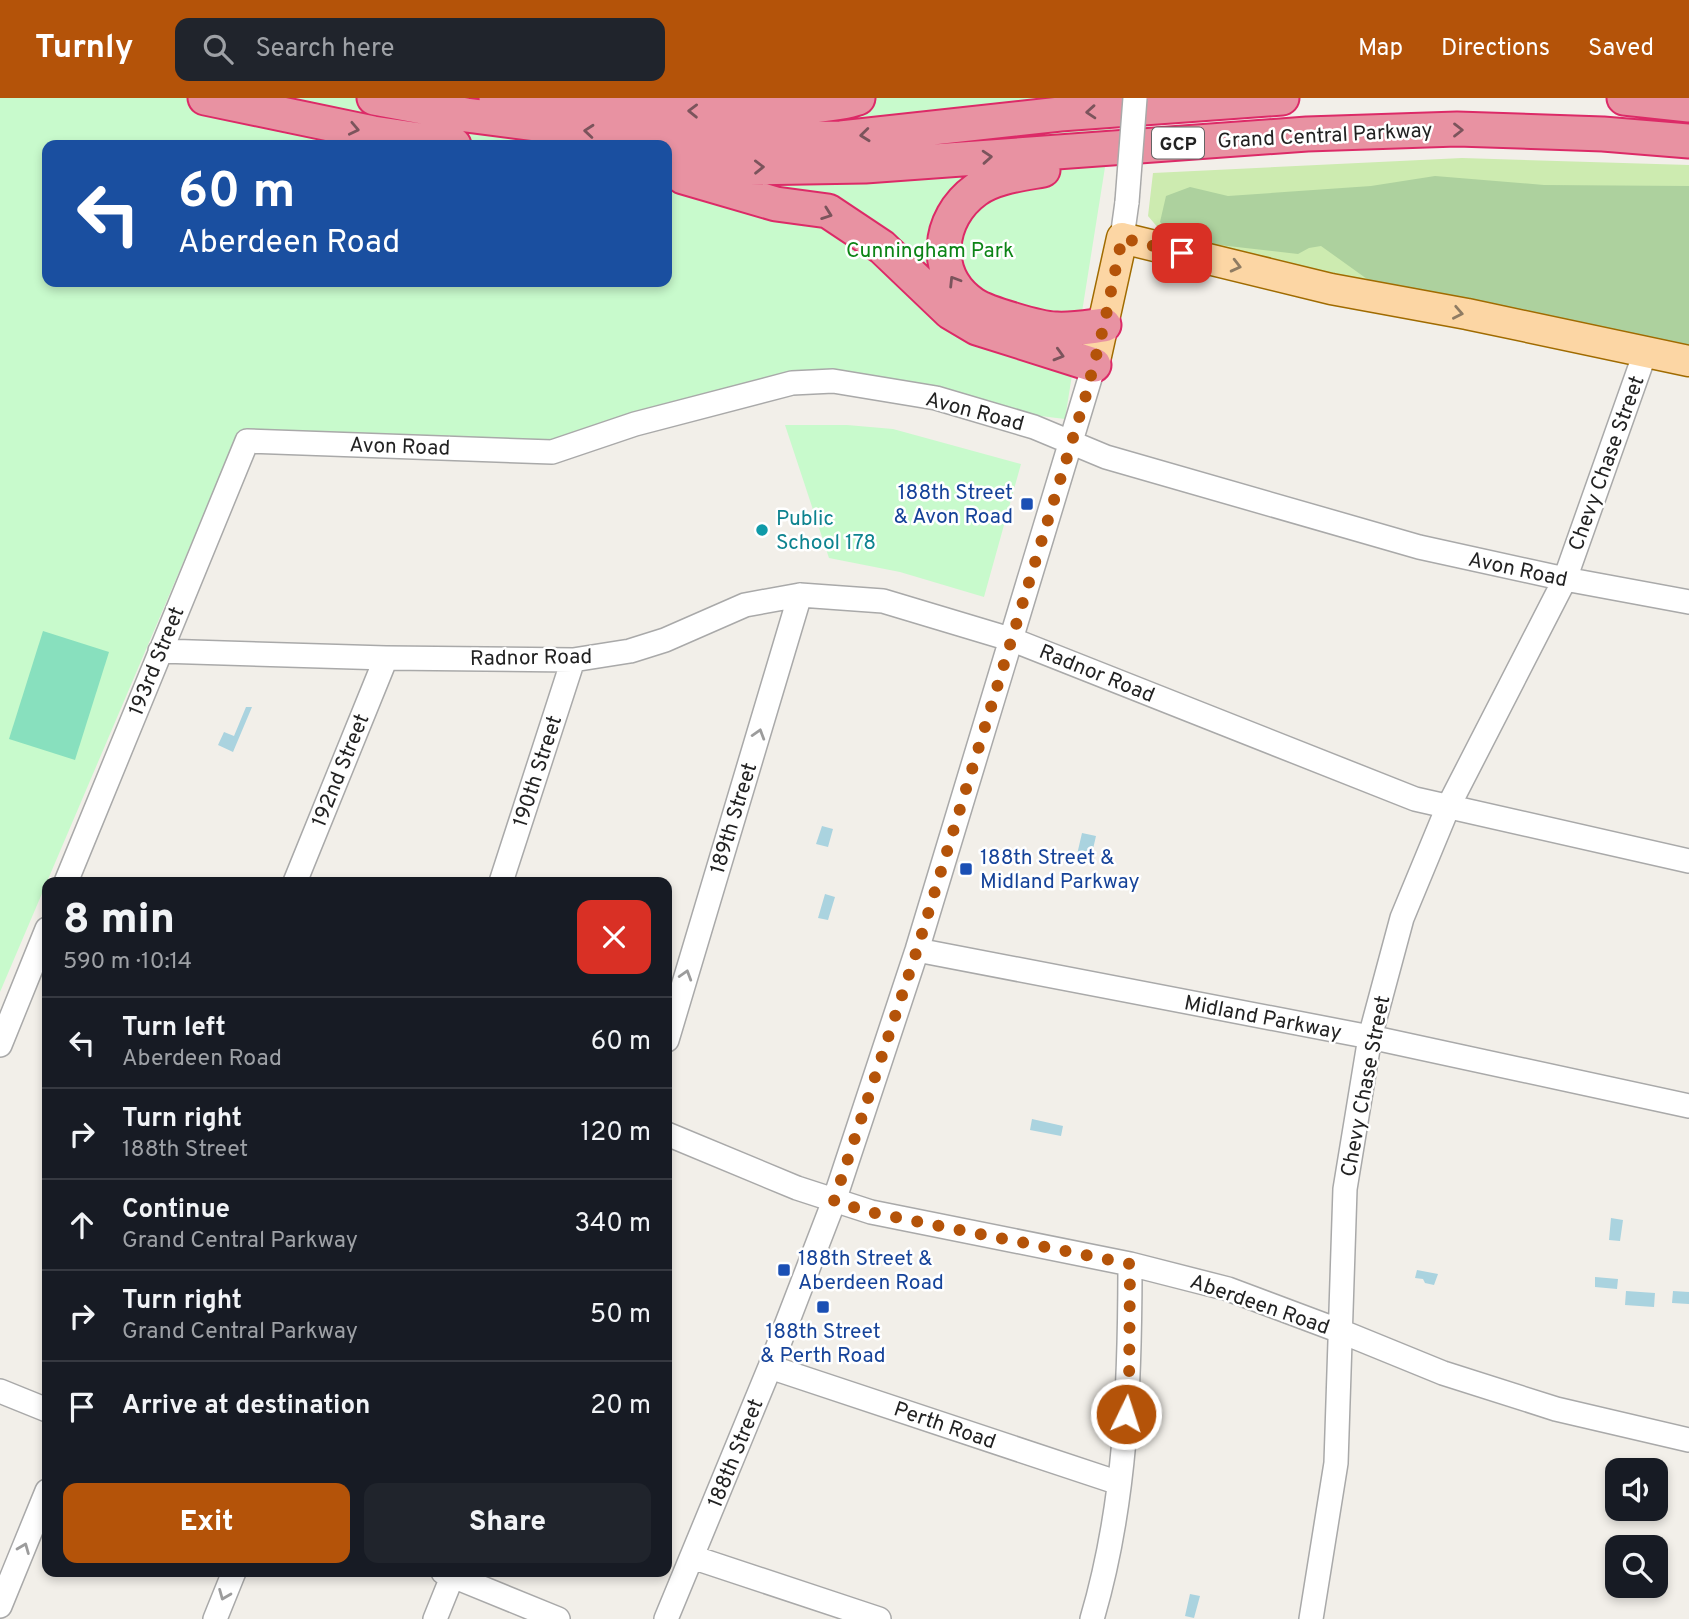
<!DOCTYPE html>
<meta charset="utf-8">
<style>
body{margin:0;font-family:Overpass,sans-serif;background:#20242c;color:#f1f3f6;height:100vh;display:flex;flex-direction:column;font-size:26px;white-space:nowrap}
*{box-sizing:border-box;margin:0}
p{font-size:23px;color:#9ea1a6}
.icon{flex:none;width:38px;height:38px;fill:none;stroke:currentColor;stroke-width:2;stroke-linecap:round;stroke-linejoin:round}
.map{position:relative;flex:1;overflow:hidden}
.drawer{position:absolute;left:42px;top:779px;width:630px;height:700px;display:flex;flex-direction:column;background:#171b24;border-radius:14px;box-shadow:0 4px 10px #0003}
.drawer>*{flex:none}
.guide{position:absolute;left:42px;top:42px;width:630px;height:147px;border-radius:14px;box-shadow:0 4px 10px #0003;background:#1a4fa0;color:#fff;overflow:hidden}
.tools{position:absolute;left:1605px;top:1360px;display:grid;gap:14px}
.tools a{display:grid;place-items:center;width:63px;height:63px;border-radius:14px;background:#171b24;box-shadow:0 4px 10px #0003;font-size:35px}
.pin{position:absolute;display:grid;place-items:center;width:60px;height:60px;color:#fff;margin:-30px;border-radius:14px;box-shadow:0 4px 10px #0006}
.me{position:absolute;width:77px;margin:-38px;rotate:4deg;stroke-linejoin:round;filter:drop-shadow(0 0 5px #0008)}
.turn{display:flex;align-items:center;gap:24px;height:147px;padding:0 21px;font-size:32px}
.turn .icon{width:91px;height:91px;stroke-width:2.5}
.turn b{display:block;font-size:49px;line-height:60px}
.round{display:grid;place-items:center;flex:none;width:74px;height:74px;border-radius:14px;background:#20242c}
.summary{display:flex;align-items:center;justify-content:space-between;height:119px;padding:0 21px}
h1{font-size:42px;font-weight:800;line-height:52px}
.primary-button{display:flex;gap:14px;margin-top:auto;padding:14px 21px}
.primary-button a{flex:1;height:80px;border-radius:14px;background:#b45309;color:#fff;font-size:28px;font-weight:800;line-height:80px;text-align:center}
.primary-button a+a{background:#20242c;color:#f1f3f6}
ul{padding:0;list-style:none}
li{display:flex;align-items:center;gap:21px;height:91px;padding:0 21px;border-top:2px solid #363941}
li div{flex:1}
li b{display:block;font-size:26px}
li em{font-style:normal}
header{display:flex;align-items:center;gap:42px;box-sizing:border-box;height:98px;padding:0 35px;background:#b45309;color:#fff}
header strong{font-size:33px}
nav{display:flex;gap:38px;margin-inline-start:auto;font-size:24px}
.search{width:490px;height:63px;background:#20242c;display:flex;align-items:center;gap:18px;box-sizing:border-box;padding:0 24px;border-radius:14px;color:#9ea1a6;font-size:26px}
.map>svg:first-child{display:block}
.grass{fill:#cdebb0}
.forest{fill:#add19e}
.park{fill:#c8facc;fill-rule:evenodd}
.pitch{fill:#88e0be}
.water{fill:#aad3df}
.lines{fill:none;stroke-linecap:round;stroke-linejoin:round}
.minor-casing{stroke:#a9a9a9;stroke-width:26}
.major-casing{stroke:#a06b00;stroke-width:33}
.highway-casing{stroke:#dc2a67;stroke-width:37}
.minor{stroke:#fff;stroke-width:23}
.major{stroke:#fcd6a4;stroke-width:30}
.highway{stroke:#e892a2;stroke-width:33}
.minor-bridge-casing{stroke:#a9a9a9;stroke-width:26;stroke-linecap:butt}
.minor-bridge{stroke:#fff;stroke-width:23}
.oneway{stroke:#7b545c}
.oneway2{stroke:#8f7c63}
.oneway3{stroke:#9c9c9c}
.route{stroke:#b45309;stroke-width:12;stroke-dasharray:0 21.6}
.transit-dot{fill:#1a4fb4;stroke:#fff;stroke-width:2.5}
.culture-dot{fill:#0f9aa8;stroke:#fff;stroke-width:2.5}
.labels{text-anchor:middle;stroke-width:5;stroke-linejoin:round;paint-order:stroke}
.shield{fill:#fff;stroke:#646464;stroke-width:2}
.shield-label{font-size:19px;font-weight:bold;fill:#222}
.street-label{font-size:21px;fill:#222;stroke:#fff}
.park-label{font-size:21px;fill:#0c8416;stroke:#fff}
.transit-label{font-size:21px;fill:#164399;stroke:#fff;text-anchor:start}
.culture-label{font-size:21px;fill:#0d838f;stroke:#fff;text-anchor:start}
</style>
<header>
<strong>Turnly</strong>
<div class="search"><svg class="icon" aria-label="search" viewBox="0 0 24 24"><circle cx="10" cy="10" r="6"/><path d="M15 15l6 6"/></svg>Search here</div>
<nav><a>Map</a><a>Directions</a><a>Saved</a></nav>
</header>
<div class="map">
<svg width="1689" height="1521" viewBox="0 0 1689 1521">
<rect width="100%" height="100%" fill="#f2efe9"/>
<path class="grass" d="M1462,60l227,7v184l-115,-17 -403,-92 -1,-11h-11l-11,-13 5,-43z"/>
<path class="forest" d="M1435,78l109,9 145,1v159l-147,-24 -168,-37 -53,-38 -12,2 -11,6 -123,-14 -15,-18 6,-26 24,-9 38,9 143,-10z"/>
<path class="park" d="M0,0h1116l-51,321 -245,-30 -100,15 -175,49 -265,-18 -43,1 -237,556zM47,47h620v137h-620z
M847,327l46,4 128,35 -37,133 -84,-25 -71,-14 -44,-133z"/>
<path class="pitch" d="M43,533l66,21 -34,108 -66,-21z"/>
<path class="water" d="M246,609h6l-19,45 -15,-7 6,-13 10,4z
M822,728l11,3 -5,18 -12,-3z
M1082,735l14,3 -6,26 -14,-3z
M825,796l10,3 -7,23 -10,-2z
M1032,1021l31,7 -2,10 -31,-6z
M1611,1120l12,2 -3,21 -11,-1z
M1417,1172l21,4 -4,11 -9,-2 -2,-4 -8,-1z
M1595,1179l23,2 -1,10 -22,-2z
M1626,1193l29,2 -1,14 -29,-2z
M1673,1193l16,1v12l-17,-1z
M1190,1496l10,2 -6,22 -9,-2z"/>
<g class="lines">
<defs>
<path id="minor" d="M1122,140l5,-36
M160,553l226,7 187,2 57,-9 35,-11 80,-35 55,-10 83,6 130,39 402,159 274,62
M66,784l181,-441 305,11 83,-28 157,-41 41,-2 103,17 98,29 72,30 313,90 146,32 124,23
M295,784l91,-224
M501,784l72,-222
M917,852l453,87 319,69
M667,942l133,-445
M0,947l47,-116
M667,1036l130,54 74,24 259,52 98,25 112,42 103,42 113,36 133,31
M770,1269l349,116
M0,1293l47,19
M692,1459l187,62
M443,1474l115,47
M0,1508l47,-115
M215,1521l19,-47
M435,1521l19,-47
M666,1521l104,-252 64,-166 83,-251 177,-585
M1092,1521c34,-115 38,-236 38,-355
M1311,1521l25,-156 9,-274 25,-152 32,-119 46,-111 117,-228 80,-226"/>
<path id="major" d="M1094,267l28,-127 209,51 136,25 222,47"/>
<path id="highway" d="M205,0l168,35 81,12
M374,0l92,17 124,16 126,8h63l62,-1 219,-24 222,-16
M496,0c101,4 203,21 304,9 20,-2 40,-3 58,-9
M1624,0l65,7
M667,66l83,4 115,-2 442,-32 150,-5 146,5 86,7
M1043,72c-22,4 -49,7 -67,20 -39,28 -45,85 -3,114 13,9 68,25 83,25 16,1 32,-2 48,-4
M683,79l93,27 52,7 54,36 68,65 27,16 117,37"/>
</defs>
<use href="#minor" class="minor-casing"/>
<use href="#major" class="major-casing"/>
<use href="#highway" class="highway-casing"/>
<use href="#minor" class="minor"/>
<use href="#major" class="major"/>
<use href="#highway" class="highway"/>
<defs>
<path id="minor-bridge" d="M1127,104l8,-104"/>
</defs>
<use href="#minor-bridge" class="minor-bridge-casing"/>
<use href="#minor-bridge" class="minor-bridge"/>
</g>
<defs><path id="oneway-chevron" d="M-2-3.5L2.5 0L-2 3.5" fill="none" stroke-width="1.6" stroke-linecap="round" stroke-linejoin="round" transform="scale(1.75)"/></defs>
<g class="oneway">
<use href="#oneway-chevron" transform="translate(693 13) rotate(-179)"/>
<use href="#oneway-chevron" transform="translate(1091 14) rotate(176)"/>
<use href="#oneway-chevron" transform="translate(354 31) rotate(12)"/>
<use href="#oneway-chevron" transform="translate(1458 32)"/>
<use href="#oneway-chevron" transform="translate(589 33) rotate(-175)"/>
<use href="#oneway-chevron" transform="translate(865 37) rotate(174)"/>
<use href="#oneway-chevron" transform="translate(987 59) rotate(-4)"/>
<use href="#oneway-chevron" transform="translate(759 69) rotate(-1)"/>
<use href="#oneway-chevron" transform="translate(827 116) rotate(20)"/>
<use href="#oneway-chevron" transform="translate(954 183) rotate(-122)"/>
<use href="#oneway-chevron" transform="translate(1059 257) rotate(16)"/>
</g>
<g class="oneway2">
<use href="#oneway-chevron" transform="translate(1236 168) rotate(14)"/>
<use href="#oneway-chevron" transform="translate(1458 215) rotate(11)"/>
</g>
<g class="oneway3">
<use href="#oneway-chevron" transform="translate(759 636) rotate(-73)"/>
<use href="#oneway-chevron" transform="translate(686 877) rotate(-73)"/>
<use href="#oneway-chevron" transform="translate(24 1450) rotate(-68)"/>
<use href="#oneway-chevron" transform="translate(224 1497) rotate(112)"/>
</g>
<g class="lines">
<path class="route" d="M1126,1316l3,-23 1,-127 -260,-52 -36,-11 83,-251 169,-555 18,-70 18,-87 60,15"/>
</g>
<g class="transit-dot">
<rect x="1020" y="399" width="14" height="14" rx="3.5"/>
<rect x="959" y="764" width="14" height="14" rx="3.5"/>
<rect x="777" y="1165" width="14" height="14" rx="3.5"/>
<rect x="816" y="1202" width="14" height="14" rx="3.5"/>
</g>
<circle class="culture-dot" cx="762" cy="432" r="7"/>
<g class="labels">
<rect class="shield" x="1152" y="29.5" width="52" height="31" rx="5"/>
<g class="shield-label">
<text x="1178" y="52">GCP</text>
</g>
<g class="street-label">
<text transform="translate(1325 37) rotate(-3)" y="7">Grand Central Parkway</text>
<text transform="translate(975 313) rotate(15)" y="7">Avon Road</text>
<text transform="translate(400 348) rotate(2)" y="7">Avon Road</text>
<text transform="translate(1606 365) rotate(-70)" y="7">Chevy Chase Street</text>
<text transform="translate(1518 471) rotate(12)" y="7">Avon Road</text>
<text transform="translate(531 559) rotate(-1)" y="7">Radnor Road</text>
<text transform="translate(156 563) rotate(-68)" y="7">193rd Street</text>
<text transform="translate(1097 575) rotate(22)" y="7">Radnor Road</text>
<text transform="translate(340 672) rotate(-68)" y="7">192nd Street</text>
<text transform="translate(537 673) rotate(-72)" y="7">190th Street</text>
<text transform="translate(733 720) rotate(-73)" y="7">189th Street</text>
<text transform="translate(1263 919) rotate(11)" y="7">Midland Parkway</text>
<text transform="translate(1365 988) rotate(-79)" y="7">Chevy Chase Street</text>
<text transform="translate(1260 1206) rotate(19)" y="7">Aberdeen Road</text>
<text transform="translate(945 1327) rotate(19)" y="7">Perth Road</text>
<text transform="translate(735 1355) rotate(-68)" y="7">188th Street</text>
</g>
<g class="park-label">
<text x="930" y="159">Cunningham Park</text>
</g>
<g class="transit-label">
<text x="1013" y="401" text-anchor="end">188th Street<tspan x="1013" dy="24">&amp; Avon Road</tspan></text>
<text x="980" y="766">188th Street &amp;<tspan x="980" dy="24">Midland Parkway</tspan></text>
<text x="798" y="1167">188th Street &amp;<tspan x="798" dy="24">Aberdeen Road</tspan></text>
<text x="823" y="1240" text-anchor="middle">188th Street<tspan x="823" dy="24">&amp; Perth Road</tspan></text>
</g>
<g class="culture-label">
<text x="776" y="427">Public<tspan x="776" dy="24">School 178</tspan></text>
</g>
</g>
</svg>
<div class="tools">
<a><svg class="icon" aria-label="sound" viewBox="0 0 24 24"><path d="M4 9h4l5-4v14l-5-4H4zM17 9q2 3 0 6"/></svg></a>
<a><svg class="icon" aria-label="search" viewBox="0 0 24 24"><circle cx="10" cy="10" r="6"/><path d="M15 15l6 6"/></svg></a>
</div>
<div class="pin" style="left:1182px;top:155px;background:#d93025"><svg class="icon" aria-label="arrive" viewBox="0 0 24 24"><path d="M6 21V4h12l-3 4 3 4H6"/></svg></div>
<svg class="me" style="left:1126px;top:1316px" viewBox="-20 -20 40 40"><circle r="17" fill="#b45309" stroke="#fff" stroke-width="3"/><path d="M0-11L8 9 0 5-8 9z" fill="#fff"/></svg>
<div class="guide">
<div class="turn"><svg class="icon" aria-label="left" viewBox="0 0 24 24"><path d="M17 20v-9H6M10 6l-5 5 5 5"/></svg><div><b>60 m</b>Aberdeen Road</div></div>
</div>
<section class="drawer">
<div class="summary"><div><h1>8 min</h1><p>590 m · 10:14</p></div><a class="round" style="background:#d93025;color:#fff"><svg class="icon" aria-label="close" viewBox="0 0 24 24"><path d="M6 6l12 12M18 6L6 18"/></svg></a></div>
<ul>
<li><svg class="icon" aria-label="left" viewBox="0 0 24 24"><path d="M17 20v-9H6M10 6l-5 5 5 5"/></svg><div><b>Turn left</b><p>Aberdeen Road</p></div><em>60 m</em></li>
<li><svg class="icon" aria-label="right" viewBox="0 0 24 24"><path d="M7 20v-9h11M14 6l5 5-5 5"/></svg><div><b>Turn right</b><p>188th Street</p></div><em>120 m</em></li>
<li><svg class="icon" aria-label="ahead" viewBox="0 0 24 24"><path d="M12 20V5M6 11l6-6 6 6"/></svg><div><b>Continue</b><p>Grand Central Parkway</p></div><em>340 m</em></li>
<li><svg class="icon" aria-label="right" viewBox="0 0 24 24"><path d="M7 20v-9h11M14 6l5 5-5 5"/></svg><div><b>Turn right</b><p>Grand Central Parkway</p></div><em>50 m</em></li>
<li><svg class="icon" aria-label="arrive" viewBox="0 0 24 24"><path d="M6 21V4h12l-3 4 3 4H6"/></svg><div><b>Arrive at destination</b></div><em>20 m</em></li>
</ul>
<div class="primary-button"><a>Exit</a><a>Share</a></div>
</section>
</div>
